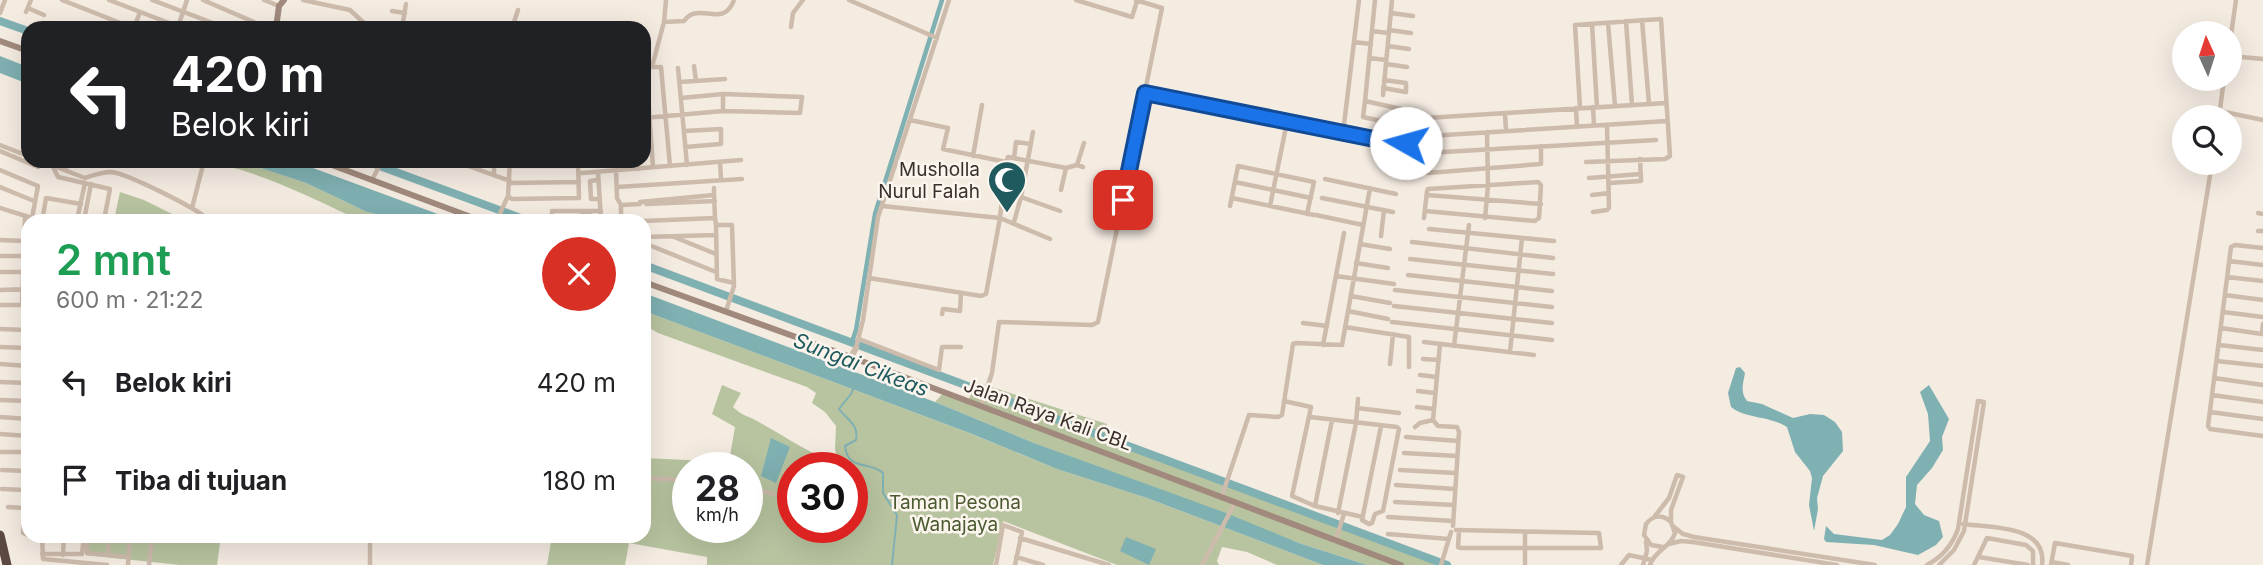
<!DOCTYPE html>
<html lang="id">
<meta charset="utf-8">
<style>
body{margin:0;font-family:Inter,sans-serif;background:#f6f6f6;color:#202124;height:100vh;display:flex;flex-direction:column;font-size:26px;white-space:nowrap}
*{box-sizing:border-box;margin:0}
p{font-size:23px;color:#757577}
.icon{flex:none;width:38px;height:38px;fill:none;stroke:currentColor;stroke-width:2;stroke-linecap:round;stroke-linejoin:round}
.map{position:relative;flex:1;overflow:hidden}
.details{position:absolute;left:21px;top:214px;width:630px;height:329px;display:flex;flex-direction:column;background:#fff;border-radius:21px;box-shadow:0 7px 28px #0002}
.details>*{flex:none}
.guide{position:absolute;left:21px;top:21px;width:630px;height:147px;border-radius:21px;box-shadow:0 7px 28px #0002;background:#202124;color:#fff;overflow:hidden}
.needle{width:46px;rotate:357deg}
.controls{position:absolute;left:2172px;top:21px;display:grid;gap:14px}
.controls a{display:grid;place-items:center;width:70px;height:70px;border-radius:50%;background:#fff;box-shadow:0 7px 28px #0002;font-size:35px}
.speed{position:absolute;left:672px;top:452px;display:flex;gap:14px;font-size:35px;font-weight:700;text-align:center}
.speed>*{display:grid;place-content:center;width:91px;height:91px;border-radius:50%;background:#fff;box-shadow:0 7px 28px #0002;line-height:1}
.speed small{font-size:18px;font-weight:400}
.speed .limit{border:10px solid #d22;background:#fff;color:#111}
.pin{position:absolute;display:grid;place-items:center;width:60px;height:60px;color:#fff;margin:-30px;border-radius:14px;box-shadow:0 4px 10px #0006}
.me{position:absolute;width:77px;margin:-38px;rotate:277deg;stroke-linejoin:round;filter:drop-shadow(0 0 5px #0008)}
.turn{display:flex;align-items:center;gap:24px;height:147px;padding:0 35px;font-size:32px}
.turn .icon{width:91px;height:91px;stroke-width:2.5}
.turn b{display:block;font-size:49px;line-height:60px}
.round{display:grid;place-items:center;flex:none;width:74px;height:74px;border-radius:37px;background:#f6f6f6}
.summary{display:flex;align-items:center;justify-content:space-between;height:119px;padding:0 35px}
h1{font-size:42px;font-weight:600;line-height:52px;color:#1e9e55}
ul{padding:0;list-style:none}
li{display:flex;align-items:center;gap:21px;height:98px;padding:0 35px}
li div{flex:1}
li b{display:block;font-size:26px}
li em{font-style:normal}
.map>svg:first-child{display:block}
.green{fill:#b8c4a0;fill-rule:evenodd}
.water{fill:#7fb0b2}
.lines{fill:none;stroke-linecap:round;stroke-linejoin:round}
.stream{stroke:#7fb0b2;stroke-width:2}
.canal{stroke:#7fb0b2;stroke-width:4.5}
.river{stroke:#7fb0b2;stroke-width:8}
.minor{stroke:#cdbbac;stroke-width:4.5}
.tertiary{stroke:#cdbbac;stroke-width:6}
.secondary{stroke:#a18a7d;stroke-width:6}
.motorway{stroke:#5c4a42;stroke-width:9}
.route-casing{stroke:#114b97;stroke-width:18}
.route{stroke:#1a73e8;stroke-width:12}
.labels{text-anchor:middle;stroke-width:5;stroke-linejoin:round;paint-order:stroke}
.poi-label{font-size:19px;fill:#3b302b;stroke:#fbf5ee;text-anchor:end}
.street-label{font-size:19px;fill:#3b302b;stroke:#fbf5ee}
.park-label{font-size:19px;fill:#4a5a2e;stroke:#fbf5ee}
.water-label{font-size:21px;font-style:italic;fill:#1f5a5e;stroke:#fbf5ee}
</style>
<div class="map">
<svg width="2263" height="565" viewBox="0 0 2263 565">
<rect width="100%" height="100%" fill="#f4ebe1"/>
<path class="green" d="M200,161h40l66,22 61,29 34,8h-49l-1,-4c-48,-22 -98,-48 -151,-55z
M120,192l24,8 30,15 1,5h-61z
M644,311l325,122 88,36 90,29 176,67h-46l-30,-13 -25,-5 -5,14 2,4h-102l-114,-44 -10,44h-286v-8l-78,-14 -4,22h-78l5,-29h92v-78l85,4 6,-35 -23,-13 10,-29 19,8 -8,14c8,8 15,9 24,14 28,15 50,32 81,42l-3,-14 1,-23 -11,-14 -13,-9 4,-10 -9,-6 -149,-54 -14,-8zM688,467h59v60h-59zM793,467h59v60h-59z
M976,382l131,42 -2,14 335,127h-73l-68,-22 -265,-100 -99,-41 9,-10 25,7z
M87,536h134l-4,29h-37l-95,-10z"/>
<path class="water" d="M0,56l28,11v17l-28,-11z
M240,161h54l160,59h-53l-34,-8 -61,-29z
M644,293l291,109 99,41 192,70 73,30 68,22h-44l-176,-67 -90,-29 -85,-35 -328,-123z
M1740,367l5,6c-2,11 -5,19 2,28l15,3 31,14 17,-4 14,1 11,7 7,10 1,19 -20,25 -6,22 1,11 -4,22 -5,-26 3,-27 -2,-7 -15,-19 -8,-25c-20,-12 -41,-8 -56,-20l-3,-14 8,-25z
M1929,385l20,34 -7,18 1,13 -11,18 -15,17 -2,19 9,11 15,6 4,16 -7,8 -18,10 -44,-10 -48,-3 -2,-3 2,-13 8,8 48,6 8,-5 8,-11 8,-17v-30l24,-36 -2,-27 -8,-22z
M771,438l19,9 -14,36 -15,-7z
M1126,537l30,12 -7,16 -29,-14z"/>
<g class="lines">
<path class="stream" d="M853,389l-2,5 -12,15c8,11 20,15 17,31l-11,6c3,26 24,14 38,27v20l14,22 -5,50"/>
<path class="canal" d="M852,342l4,-12 19,-116 67,-214"/>
<path class="river" d="M0,21l28,10
M366,161l160,59
M644,265l803,300"/>
<path class="minor" d="M62,0l71,28
M109,0l73,28
M152,0l74,28
M203,0l53,23 -2,5
M264,0l15,6
M303,0l47,10 15,14 18,4
M849,0l88,38
M1076,0l56,17 5,-16
M28,8l16,7
M392,11l13,2
M26,12l5,-12
M0,13l5,-13
M1391,13l22,3
M1642,20l7,84
M1626,21l6,84
M664,22l2,-22
M1608,23l7,83
M1592,24l5,83
M178,27l9,-27
M791,27l2,-14 10,-13
M134,28l6,-16
M402,28l4,-24
M512,28l6,-18
M1389,30l22,3
M1372,31l16,2
M1354,42l17,2
M2230,42l6,-42
M1388,46l21,3
M2230,56l33,3
M1369,58l17,2
M644,64l9,-1 11,-41 20,-1c15,-21 39,9 50,-21
M1386,64l21,3
M694,66l2,15
M678,68l9,97
M680,82l45,-3
M1383,88l23,4v-9l-22,-3
M1145,93l254,51 30,-8 238,-15
M723,94l79,3 -2,16 -77,-2
M1383,95l9,-95
M1365,101l36,8 -2,16 -36,-8 2,-16 10,-101
M1593,107l1,19
M1576,108l1,19
M1580,108l-5,-83 86,-6 9,137 -5,3 -79,3
M2220,111l43,9
M1505,113l1,18
M2219,117l5,-38
M644,118l79,-7v-17l-42,4
M910,120l38,8 -5,21 63,13 2,-5 58,11 11,-3 6,2
M684,131l37,-2v15l-36,3
M1343,133l16,-133
M1423,137v-15l3,-4 240,-15
M0,145l28,11
M1541,146v18l-113,9 -5,-3 -1,-14 4,-3 230,-13
M0,151l38,16 6,-5
M973,156l9,-51
M1014,158l2,-16 15,2
M41,161l44,17
M454,161l56,20
M494,161v14
M637,161l1,8
M720,162l1,17
M1077,165l7,-22
M510,166h68
M53,167l5,10 52,12 -6,31
M653,167l-7,-100h15l9,99
M0,170l38,16 -6,32 -32,-10
M66,170l2,-9
M616,170l1,28 4,7v15
M598,172l3,48
M582,173l159,-13
M85,178c9,-3 16,-6 26,-6 15,1 90,38 97,48
M1589,178l52,-4
M1325,179l71,15
M372,180l10,-19
M598,180l-8,1 1,18h9
M1235,182l76,16
M510,183l69,-1
M1609,183l32,-2 -1,-22
M0,187l34,14
M617,187l125,-8
M1061,190l5,-22
M1427,195l114,9
M1592,195l17,-2
M508,196l4,3 67,-1 -1,-37
M1021,197l39,14
M1232,198l82,17
M1322,198l71,14
M640,202l74,-7v-7
M646,204l69,-3
M621,205l19,-1
M882,206l118,12 50,21
M1230,206l8,-40 76,16 -7,32
M1270,206l17,-84
M192,208l12,-47
M581,212l20,7
M1593,212l14,-2 2,-2 -2,-83
M2258,213l5,1
M552,215v-4h49
M1316,215l47,10
M715,218l1,7h16l2,61 -8,25
M1424,218l3,-27 1,-2 110,-7 3,3 -2,33 -4,3 -110,-10
M1485,218l3,-32 -1,-54
M63,220l-20,-4 3,-18 35,6
M77,220l8,-37
M84,220l7,-36
M497,220l11,-24 2,-35
M644,221l71,-3 -1,-23
M1014,222l7,-25 12,-65
M716,225l1,54 17,4
M1429,229l125,12
M2258,231h5
M1381,236l3,-26
M644,237l72,-2
M674,237l42,17
M0,240l24,1
M1412,242l141,16
M644,243l72,29
M1360,244l30,5
M2263,248l-28,-3 -4,2 -23,179 2,3 53,7
M0,256h28
M1410,259l143,15
M2229,261l34,4
M1356,263l32,5
M0,272h28
M1408,275l144,16
M1336,276l58,8
M2227,277l36,4
M869,278l112,18 5,-2 14,-76 6,-56
M0,290l28,-1
M1395,290l157,17
M2225,295l38,5
M1351,296l39,7
M0,305h28
M22,305l3,-88
M1394,306l158,17
M1348,311l40,8
M2223,312l40,5
M942,314l1,-5 17,2 1,-18
M1392,322l160,18
M1303,323l24,3
M1345,327l64,10v30
M2221,328l41,6
M0,329l28,1
M2262,334l1,-10
M859,339l80,31 3,-23h19
M1424,342l110,13
M1440,344l-7,76 5,6 19,1 2,5 -6,94
M1323,345l21,-112
M2219,345l44,5
M1454,346l15,-121
M0,347l28,1
M856,348l7,-28 15,-103 71,-217
M1510,352l12,-114
M1423,359l16,1
M2217,361l46,5
M0,364l28,2
M1390,364l3,-30
M1420,375l17,2
M2214,378l49,7
M0,382l28,1
M1418,391l17,2
M2212,395l51,7
M0,400l28,1
M1284,401l27,6 -19,89 23,10 48,11
M981,406l11,-33 7,-51 93,3 6,-3 64,-314 -26,-8
M1417,407l17,2
M1357,408l42,5
M2210,412l53,7
M0,417l28,2
M1310,417l87,10 2,2 -16,82 -8,3 -3,9 -3,1 -7,-4 19,-94
M1415,427l5,-4 13,-3
M28,428l-5,105 5,2
M0,434l28,2
M1406,437l52,4
M0,452h27
M1404,453l53,3
M2,470l25,1
M1400,470l56,3
M644,478l44,2
M1396,485l59,4
M747,488l27,6
M2,489l23,1
M1222,496l27,-81 29,2 4,-2 11,-71 3,-1 46,2 28,-157
M1395,502l59,3
M1315,506l17,-86
M8,507l16,1
M1338,513l18,-90 2,-24
M1655,516l14,-18 8,-23 6,2 -12,33v11
M1388,517l65,4
M1963,524c30,4 84,1 79,41
M1674,527l9,7 11,3 181,28
M1456,530l143,3 2,15h-140l-3,-1 1,-16
M1388,534l61,5
M42,536l1,23 64,6
M88,536l-1,17 41,4
M370,536v29
M1020,538l89,27
M1336,539l8,-25
M1669,544l12,-3 12,1 144,23
M42,554h40l2,-18
M63,555l1,-19
M108,555l1,-19
M1016,557l27,8
M1979,557l49,8
M2052,562l16,3
M128,565l2,-29
M149,565l3,-29
M996,565l7,-40 19,7 -7,33
M1202,565l34,-64
M1441,565l10,-33
M1525,565v-32
M1621,565l8,-10 23,5
M1643,565l4,-14 -1,-9
M1650,565c5,-15 21,-18 25,-32l-4,-11c-9,-8 -18,-7 -25,2l-2,11 7,10 12,2
M1927,565c15,-8 25,-19 31,-36l20,-128 6,1 -20,129 -10,19 -15,15
M1974,565l13,-27 39,7 7,6v14
M2051,565l4,-22 77,13 -1,9
M2147,565l65,-402"/>
<path class="tertiary" d="M851,357l5,-9"/>
<path class="secondary" d="M276,28l3,-22 5,-6
M0,41l28,10
M321,161l158,59
M644,282l207,75 550,208"/>
<path class="motorway" d="M0,535l7,30"/>
</g>
<g class="lines">
<defs>
<path id="route" d="M1123,200l22,-107 254,51 7,-1"/>
</defs>
<use href="#route" class="route-casing"/>
<use href="#route" class="route"/>
</g>
<defs>
<symbol id="mosque-pin" viewBox="-11 -11 22 30"><path d="M0 17L-7.5 6A9.5 9.5 0 1 1 7.5 6Z" fill="#1f5a5e" stroke="#fbf5ee"/><path d="M3.5-4.9A6 6 0 1 0 3.5 4.9A5 5 0 1 1 3.5-4.9Z" fill="#fff"/></symbol>
</defs>
<g fill-rule="evenodd">
<use href="#mosque-pin" x="985" y="158" width="44" height="60"/>
</g>
<g class="labels">
<g class="poi-label">
<text x="980" y="176">Musholla<tspan x="980" dy="22">Nurul Falah</tspan></text>
</g>
<g class="street-label">
<text transform="translate(1048 414) rotate(20)" y="7">Jalan Raya Kali CBL</text>
</g>
<g class="park-label">
<text x="955" y="509">Taman Pesona<tspan x="955" dy="22">Wanajaya</tspan></text>
</g>
<g class="water-label">
<text transform="translate(861 365) rotate(21)" y="7">Sungai Cikeas</text>
</g>
</g>
</svg>
<div class="controls">
<a><svg class="needle" viewBox="-14 -14 28 28"><path d="M0-13l5 13h-10z" fill="#e53935"/><path d="M0 13l5-13h-10z" fill="#757577"/></svg></a>
<a><svg class="icon" aria-label="search" viewBox="0 0 24 24"><circle cx="10" cy="10" r="6"/><path d="M15 15l6 6"/></svg></a>
</div>
<div class="speed"><div>28<small>km/h</small></div><div class="limit">30</div></div>
<div class="pin" style="left:1123px;top:200px;background:#d93025"><svg class="icon" aria-label="arrive" viewBox="0 0 24 24"><path d="M6 21V4h12l-3 4 3 4H6"/></svg></div>
<svg class="me" style="left:1406px;top:143px" viewBox="-20 -20 40 40"><circle r="19" fill="#fff"/><path d="M0-13L10 11 0 6-10 11z" fill="#1a73e8"/></svg>
<div class="guide">
<div class="turn"><svg class="icon" aria-label="left" viewBox="0 0 24 24"><path d="M17 20v-9H6M10 6l-5 5 5 5"/></svg><div><b>420 m</b>Belok kiri</div></div>
</div>
<section class="details">
<div class="summary"><div><h1>2 mnt</h1><p>600 m · 21:22</p></div><a class="round" style="background:#d93025;color:#fff"><svg class="icon" aria-label="close" viewBox="0 0 24 24"><path d="M6 6l12 12M18 6L6 18"/></svg></a></div>
<ul>
<li><svg class="icon" aria-label="left" viewBox="0 0 24 24"><path d="M17 20v-9H6M10 6l-5 5 5 5"/></svg><div><b>Belok kiri</b></div><em>420 m</em></li>
<li><svg class="icon" aria-label="arrive" viewBox="0 0 24 24"><path d="M6 21V4h12l-3 4 3 4H6"/></svg><div><b>Tiba di tujuan</b></div><em>180 m</em></li>
</ul>
</section>
</div>
